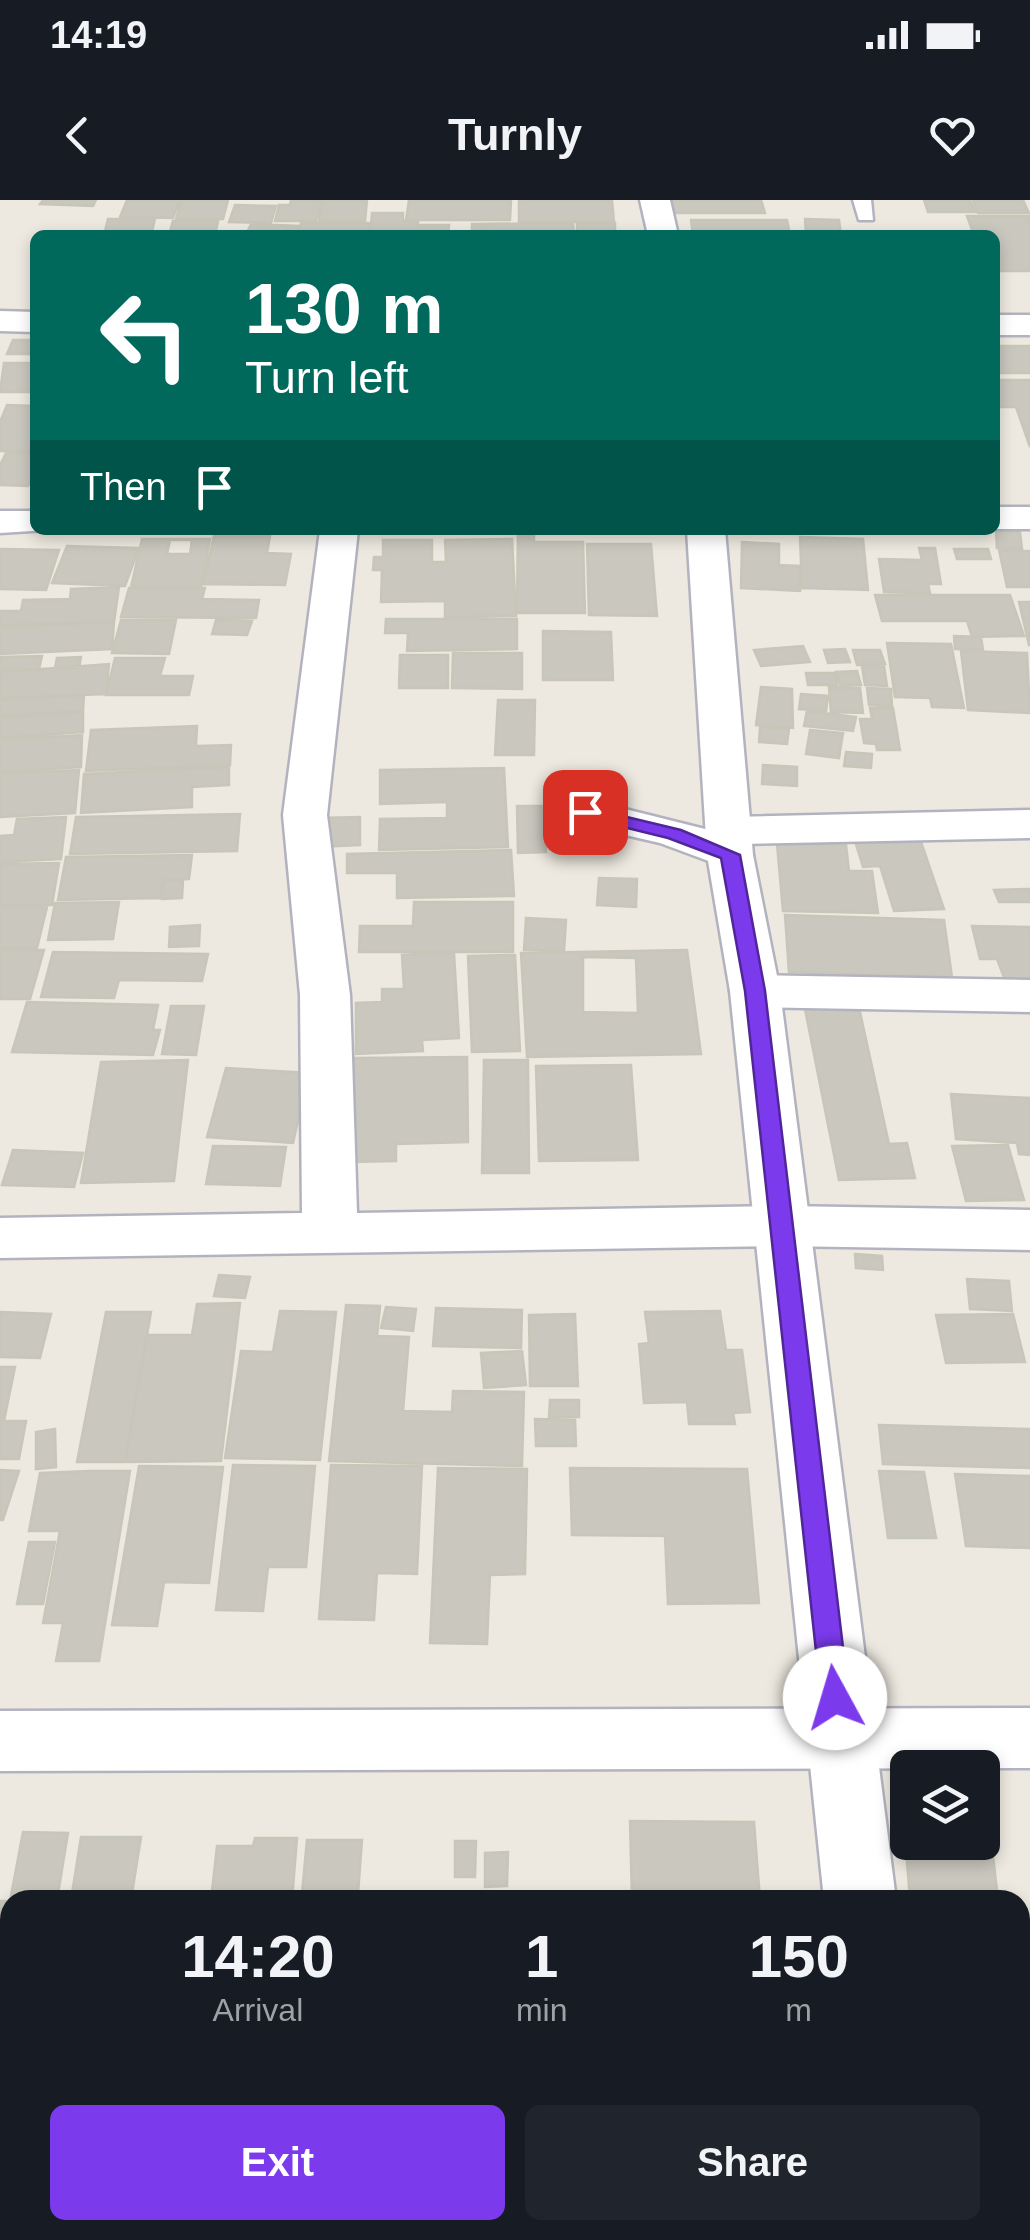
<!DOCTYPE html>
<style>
body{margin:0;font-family:Helvetica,sans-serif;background:#20242c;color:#f1f3f6;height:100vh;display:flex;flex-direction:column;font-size:38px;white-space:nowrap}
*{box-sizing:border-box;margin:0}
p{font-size:32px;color:#9ea1a6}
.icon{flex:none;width:55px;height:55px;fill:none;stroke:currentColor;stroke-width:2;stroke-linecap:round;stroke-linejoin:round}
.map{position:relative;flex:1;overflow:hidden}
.panel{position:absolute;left:0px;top:1690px;width:1030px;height:350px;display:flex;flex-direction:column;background:#171b24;border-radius:30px 30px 0 0;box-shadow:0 5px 15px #0003}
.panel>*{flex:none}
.top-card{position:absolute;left:30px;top:30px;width:970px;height:305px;border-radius:15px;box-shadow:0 5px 15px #0003;background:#00695c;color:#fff;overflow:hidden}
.controls{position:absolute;left:890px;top:1550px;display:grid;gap:20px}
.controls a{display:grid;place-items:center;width:110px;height:110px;border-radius:15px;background:#171b24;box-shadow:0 5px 15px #0003;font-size:50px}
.pin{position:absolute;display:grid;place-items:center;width:85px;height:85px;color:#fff;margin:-42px;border-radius:20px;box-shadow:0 5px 15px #0006}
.me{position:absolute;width:110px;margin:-55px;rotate:354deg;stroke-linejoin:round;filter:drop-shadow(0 0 8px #0008)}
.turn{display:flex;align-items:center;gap:35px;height:210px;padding:0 50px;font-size:45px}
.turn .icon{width:130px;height:130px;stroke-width:2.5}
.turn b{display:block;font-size:70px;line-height:85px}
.then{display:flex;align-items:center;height:95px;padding:0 50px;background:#0003;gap:20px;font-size:38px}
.eta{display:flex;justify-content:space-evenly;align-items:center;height:170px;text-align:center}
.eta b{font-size:60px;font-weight:700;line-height:70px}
.primary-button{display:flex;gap:20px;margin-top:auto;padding:20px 50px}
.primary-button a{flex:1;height:115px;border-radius:15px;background:#7c3aed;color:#fff;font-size:40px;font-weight:700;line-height:115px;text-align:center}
.primary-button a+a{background:#20242c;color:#f1f3f6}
.status{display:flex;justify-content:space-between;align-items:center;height:70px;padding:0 50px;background:#171b24;direction:ltr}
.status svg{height:28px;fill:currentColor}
header{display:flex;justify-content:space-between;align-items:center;height:130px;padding:0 50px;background:#171b24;font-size:45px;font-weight:700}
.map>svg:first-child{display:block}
.building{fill:#c9c7be;stroke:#c8c6b9;stroke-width:2.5;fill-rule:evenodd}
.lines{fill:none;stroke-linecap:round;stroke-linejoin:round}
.service-casing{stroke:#b3b3bf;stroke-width:5}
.minor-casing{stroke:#b3b3bf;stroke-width:5}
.tertiary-casing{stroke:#b3b3bf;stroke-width:5}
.secondary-casing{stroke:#b3b3bf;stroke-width:5}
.service{fill:#fff;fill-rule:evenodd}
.minor{fill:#fff;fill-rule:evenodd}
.tertiary{fill:#fff;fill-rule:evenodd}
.secondary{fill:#fff;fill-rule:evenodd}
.route{fill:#7c3aed;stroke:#51269a;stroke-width:2.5}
</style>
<div class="status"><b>14:19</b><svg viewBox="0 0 49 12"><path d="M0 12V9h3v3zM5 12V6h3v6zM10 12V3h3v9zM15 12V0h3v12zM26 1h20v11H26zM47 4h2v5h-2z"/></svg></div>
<header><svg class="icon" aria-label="back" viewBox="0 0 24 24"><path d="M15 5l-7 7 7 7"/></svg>Turnly<svg class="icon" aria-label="heart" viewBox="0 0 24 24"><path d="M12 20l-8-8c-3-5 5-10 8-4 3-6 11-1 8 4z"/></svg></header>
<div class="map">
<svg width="1030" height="2040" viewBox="0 0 1030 2040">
<rect width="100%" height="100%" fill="#ede9e0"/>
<path class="building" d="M43,0h53l-3,6 -53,-2z
M127,0h53l-7,18 -53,-1z
M182,0h46l-5,19h-47z
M291,0h31l-6,21h-41l4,-16h11z
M323,0h44l-2,21h-46z
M409,0h102l-1,20h-104z
M519,0h93l2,22h-95z
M661,0h100l4,13h-101z
M924,0h46l5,12h-47z
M973,0h50l6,13h-51z
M235,5l41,1 -5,17 -42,-1z
M372,13h31v8h15l-1,14h-47z
M967,16h63v55h-35v-36h-21z
M108,19h47l-4,16h-47z
M805,19l34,1 2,15h-35z
M691,20h96l3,15h-97z
M173,21h45l-3,14h-46z
M301,23h69l-2,12h-69z
M573,23l1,12h-102v-11z
M577,23h38v12h-38z
M251,24l48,2 -4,9h-49z
M420,25h29l-1,10h-28z
M13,140h22v14h-28z
M995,146h35v27h-35z
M4,163h31v29h-35z
M995,180h35v67l-14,-40h-21z
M7,205l28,1v46l-35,-1v-29z
M6,253l29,1v19l-7,13 -28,-1v-20z
M996,331l24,1 2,17 -25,-1z
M518,332h16v10h49l2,71h-68z
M214,336h56l-3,17 24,1 -6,31 -82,-1z
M800,337l63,2 5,51 -66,-2z
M142,339h68l-9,48h-70zM170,340h22l-2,14h-23z
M512,339l4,77 -71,1v-16l-64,1 1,-32h-9l1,-13h9v-17h49v22h14l-1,-22z
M742,342l37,2v21l21,1v25l-59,-3z
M587,344h64l6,72 -68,-1z
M67,346l72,2 -14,38 -73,-3z
M919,348h16l6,36h-13l2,9 -46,-1 -5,-33 43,1z
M0,349l59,1 -13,40 -46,-1z
M954,349h34l3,10h-34z
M999,350l31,1v36h-23z
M119,387l-5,35 -114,3v-14h21l2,-11 47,-1 1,-10z
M129,388h76l-3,11 57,1 -3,18 -135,-1z
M875,395h135l14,41 -52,1 -5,-16h-85z
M1019,402h11v43h-1z
M386,419h131v30l-110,2 1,-18h-23z
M121,420h55l-7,34 -57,-1z
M216,420l36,1 -5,14 -35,-1z
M114,422l-2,27 -112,5v-27z
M543,431l68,1 2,48h-70z
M954,436l27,1 2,13 -28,-1z
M887,443l64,1 13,64 -32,-1 -2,-9 -35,-1z
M803,446l7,16 -49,4 -7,-16z
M845,449l5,13 -22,1 -4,-13z
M853,450h27l5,14 -28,1z
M961,451l66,2 3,60 -62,-3z
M453,453h69v36l-70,-1z
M400,455h48v33h-49z
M42,456l-3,13 -39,1v-13z
M81,457l-2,11h-24l2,-10z
M115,458h50l-5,18h33l-4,19h-83z
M109,464l-3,30 -106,4v-26z
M862,466h22l3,20 -22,-1z
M857,471l4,14h-21l-4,-13z
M806,473h29l2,12h-29z
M761,487l31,2 1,39 -37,-3z
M829,487l31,1 3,25 -32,-1z
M867,488l24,1 1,17 -23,-1z
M801,494l27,2 -2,15 -27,-2z
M84,495l-1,16 -83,5v-16z
M498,500h37l-1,55h-39z
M870,508h23l7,42h-23l-1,-6 -12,-1 -4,-24h12z
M807,511l49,6 -3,14 -49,-5z
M83,512v20l-83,6v-20z
M197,526l-1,20 35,-1 -1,20 -144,6 5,-41z
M760,527l29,2 -2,15 -28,-2z
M810,530l33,3 -4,25 -33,-4z
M82,535l-1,32 -81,5v-32z
M846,552l26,2 -1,14 -27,-2z
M763,565l34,2v19l-35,-2z
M229,567v18l-37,2v20l-111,6 3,-39z
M504,568l4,79 -129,3 1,-31 67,-1v-16l-67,2v-34z
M79,570l-4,43 -75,4v-43z
M517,606h27l2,46 -28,1z
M240,614l-3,37 -167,3 6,-37z
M66,617l-5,42 -61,3v-26l14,-1 3,-16z
M360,617v28l-42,2 1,-29z
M920,639l24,70 -50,2 -14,-45 -17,1 -8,-26z
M777,644l69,1 3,26h23l6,42 -95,-2z
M511,650l3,46 -117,2v-25h-50v-19z
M192,655l-3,24 -26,1 -3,18 -102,2 8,-43z
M59,663l-7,42 -52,1v-42z
M599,678l38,1 -1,28 -39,-2z
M183,680l-1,18 -20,1 1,-18z
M1029,689l1,13h-31l-5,-12z
M119,702l-6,37 -65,1 7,-37z
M414,702h99v50h-154l1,-26h53z
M0,707h47l-10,41h-37z
M785,715l159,5 8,57 -163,-5z
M526,718l40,2 -2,31 -40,-1z
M200,725l-1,21 -30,1 1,-20z
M972,726l58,1v66h-20l-13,-34h-17z
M0,750h44l-14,49h-30z
M687,750l14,104 -174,3 -6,-104zM583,757l53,1 2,55 -55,-1z
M53,752l155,2 -6,27 -83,-1 -5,18 -73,-1z
M454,753l5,85 -37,2 1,11 -67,3v-51l26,-1v-13h22l-2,-34z
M515,755l5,96 -48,1 -4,-96z
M27,802l131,3 -5,25h7l-7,25 -141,-3z
M858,803l31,141 18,-1 8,35 -76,2 -35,-176z
M171,806h33l-8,49 -34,-1z
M467,857l1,85 -72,2v17l-46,1 4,-104z
M188,860l-14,121 -93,2 20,-121z
M484,860h44l1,113h-47z
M631,865l7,95 -99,1 -3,-95z
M226,868l83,5 -16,70 -86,-6z
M951,894l79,4v57l-11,-1 -2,-11 -61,-4z
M1008,945l16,55 -58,1 -14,-55z
M213,946l73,1 -6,39 -74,-2z
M13,950l70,3 -9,34 -72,-2z
M855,1054l27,2 1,14 -27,-2z
M219,1075l31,2 -5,21 -31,-2z
M967,1079l42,2 3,30 -42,-2z
M240,1103l-19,158 -96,1 22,-127h45l5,-31z
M346,1105l34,1 -3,30 32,1 -6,74 49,1 1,-21 71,1 -2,74 -193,-5z
M386,1107l30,2 -3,22 -32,-3z
M436,1108l86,2 -1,38 -88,-2z
M280,1111l56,1 -16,148 -95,-2 16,-107 32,1z
M720,1111l6,39h16l8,62 -17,1 2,11h-46l-2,-22 -43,1 -5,-59 10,-1 -4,-31z
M0,1112l51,2 -11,44 -40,-1z
M106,1112h45l-26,150h-48z
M575,1114l3,72h-48l-1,-71z
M1013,1114l12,48 -79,1 -10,-48z
M522,1151l4,34 -42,3 -3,-35z
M0,1167h15l-11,54h22l-7,38h-19z
M550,1200h29v17h-30z
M535,1219l40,1 1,26h-40z
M879,1225l151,4v39l-147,-4z
M55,1229l1,38 -20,2v-37z
M233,1265l82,1 -9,101h-38l-5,44 -47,-1z
M331,1265l91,1 -5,108 -40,-1 -3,47 -55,-1z
M139,1266l84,1 -14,116 -45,-1 -7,44 -45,-1z
M438,1268l89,1 -2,105 -35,1 -3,69 -57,-1z
M570,1268l177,1 12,134 -91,1 -3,-68 -93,-1z
M0,1270l19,1 -16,49h-3z
M90,1271h40l-31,190h-43l7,-38h-20l17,-92h-31l11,-58z
M879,1271l45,1 12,66h-48z
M955,1274l75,2v72l-64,-2z
M29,1342h26l-12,62h-26z
M902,1598h6v44h74v-40h5l11,98h-88z
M630,1621l124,1 6,78h-128z
M23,1632l45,1 -11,67h-47v173h-10v-172h10z
M81,1637h60l-10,63h-60z
M255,1638h42l-5,62h-81l6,-54h36z
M307,1640h55l-4,54 -56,-1z
M455,1641h21l-1,36h-20z
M508,1652l-1,34 -22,1v-34z
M1020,1736h10v59h-10z
M1020,1856l10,3v181h-39l-1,-10h30z
M10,1903v82l-10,55v-136z
M10,2019v11h50l-1,10h-52z
M122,2030h104l-1,10h-105z
M239,2030h104l27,2 -1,8h-132z
M428,2030h103l-1,10h-103z
M678,2030h116v10h-116z"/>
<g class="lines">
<defs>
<path id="service" d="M853,0h18l2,20h-14z"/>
<path id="minor" d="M995,307h35v22h-35z
M0,311h35v19h13l-48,3z
M320,330h38l-31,285 23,180 7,218 425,-7 248,4v40l-248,-4 -782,12v-40l302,-5 -2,-218 -17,-180z
M585,599l124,31 6,-9 16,-4 299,-7v28l-286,6 9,11 -7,10 -16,4 -70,-26 -91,-21 -6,-10 6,-10z
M755,775l275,5v32l-275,-5 -17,-5 -8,-11 8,-11z
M1030,1508v60l-1030,3v-60z"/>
<path id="tertiary" d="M640,0h30l8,35h-30z
M687,330h38l28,325 27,136 116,909h-72l-94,-909 -23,-136z
M861,2030h80l1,10h-80z"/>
<path id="secondary" d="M0,111l35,1v20l-35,-1z
M995,115h35v20h-35z"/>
</defs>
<use href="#service" class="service-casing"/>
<use href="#minor" class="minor-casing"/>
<use href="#tertiary" class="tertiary-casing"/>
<use href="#secondary" class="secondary-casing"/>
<use href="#service" class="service"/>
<use href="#minor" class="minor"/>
<use href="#tertiary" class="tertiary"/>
<use href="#secondary" class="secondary"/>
</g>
<path class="route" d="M585,607l96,23 59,25 25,136 84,707 -4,9 -10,4 -10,-4 -4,-9 -76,-707 -24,-133 -53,-20 -90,-22 -2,-4z"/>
</svg>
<div class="controls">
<a><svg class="icon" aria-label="layers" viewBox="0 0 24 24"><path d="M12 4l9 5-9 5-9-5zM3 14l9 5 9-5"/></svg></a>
</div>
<div class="pin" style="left:585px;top:612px;background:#d93025"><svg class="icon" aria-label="arrive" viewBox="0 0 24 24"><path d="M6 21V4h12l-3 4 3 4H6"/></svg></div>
<svg class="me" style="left:835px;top:1498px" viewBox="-20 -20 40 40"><circle r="19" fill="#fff"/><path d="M0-13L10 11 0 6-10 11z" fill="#7c3aed"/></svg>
<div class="top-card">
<div class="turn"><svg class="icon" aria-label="left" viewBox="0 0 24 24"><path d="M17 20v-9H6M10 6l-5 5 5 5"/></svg><div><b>130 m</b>Turn left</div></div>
<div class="then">Then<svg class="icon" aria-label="arrive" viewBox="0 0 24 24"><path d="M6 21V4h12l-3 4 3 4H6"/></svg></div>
</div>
<section class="panel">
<div class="eta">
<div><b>14:20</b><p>Arrival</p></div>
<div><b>1</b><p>min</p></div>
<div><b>150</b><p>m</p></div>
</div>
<div class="primary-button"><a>Exit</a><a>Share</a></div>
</section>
</div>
